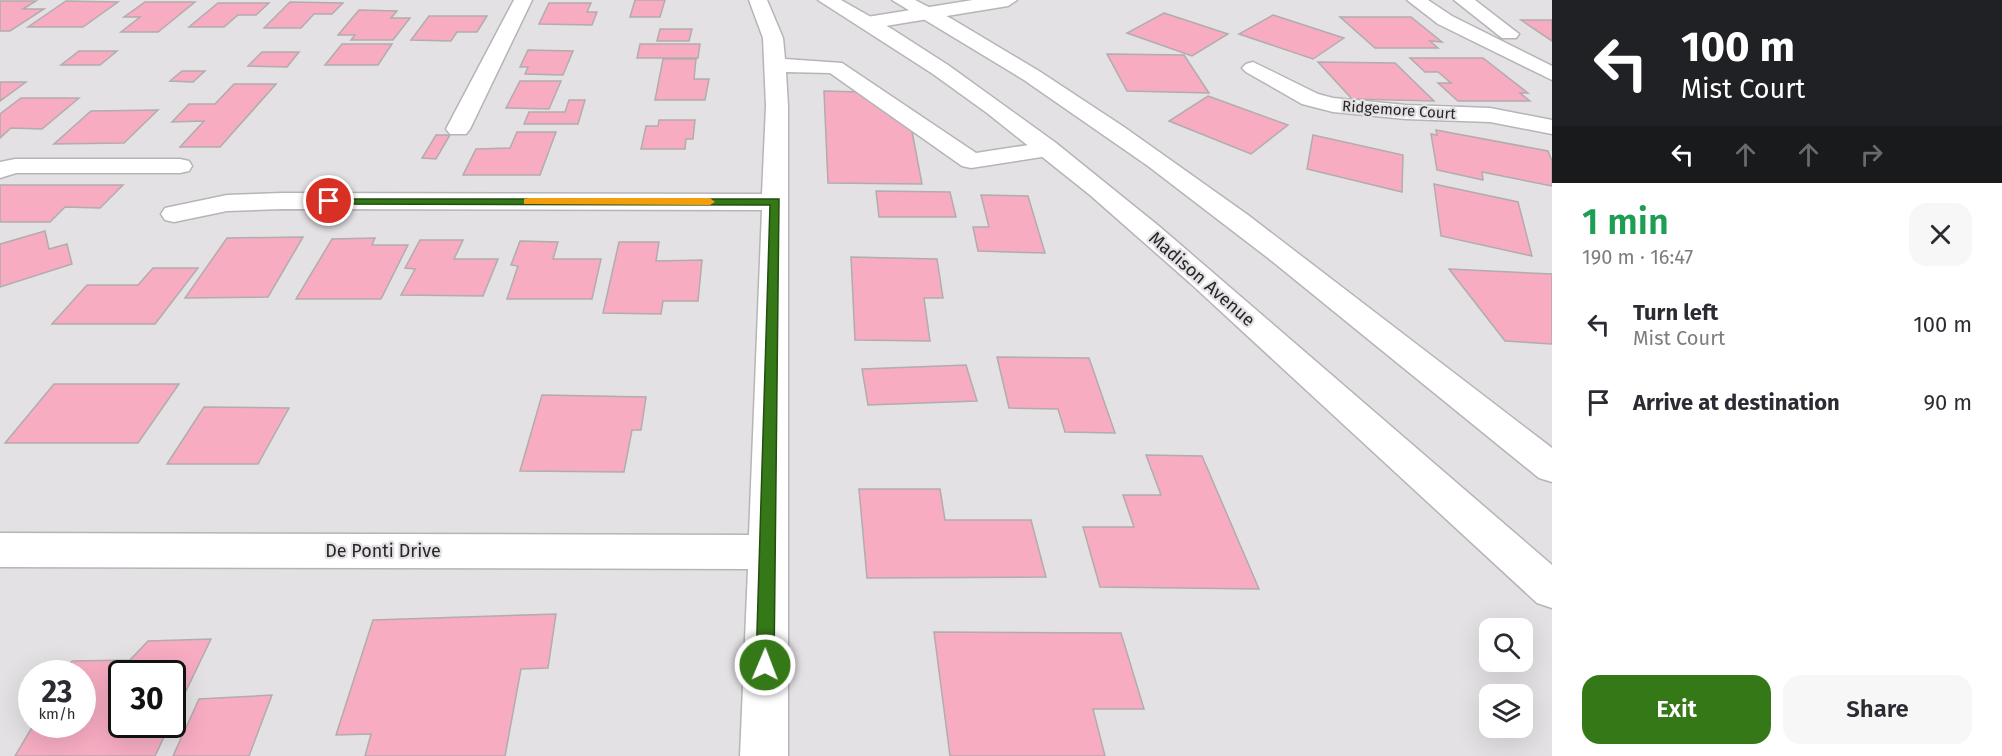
<!DOCTYPE html>
<meta charset="utf-8">
<style>
body{margin:0;font-family:"Fira Sans",sans-serif;background:#f7f7f7;color:#2b2b33;height:100vh;display:flex;flex-direction:column;font-size:22px;white-space:nowrap}
*{box-sizing:border-box;margin:0}
p{font-size:20px;color:#7c7c81}
.icon{flex:none;width:33px;height:33px;fill:none;stroke:currentColor;stroke-width:2;stroke-linecap:round;stroke-linejoin:round}
.map{position:relative;flex:1;overflow:hidden}
.drawer{display:flex;flex-direction:column;background:#fff;width:450px}
.drawer>*{flex:none}
.hud{background:#202124;color:#fff;overflow:hidden}
.tools{position:absolute;left:1479px;top:618px;display:grid;gap:12px}
.tools a{display:grid;place-items:center;width:54px;height:54px;border-radius:12px;background:#fff;box-shadow:0 6px 24px #0002;font-size:30px}
.speed{position:absolute;left:18px;top:660px;display:flex;gap:12px;font-size:30px;font-weight:700;text-align:center}
.speed>*{display:grid;place-content:center;width:78px;height:78px;border-radius:50%;background:#fff;box-shadow:0 6px 24px #0002;line-height:1}
.speed small{font-size:15px;font-weight:400}
.speed .limit{border:3px solid #111;border-radius:9px;background:#fff;color:#111}
.pin{position:absolute;display:grid;place-items:center;width:51px;height:51px;color:#fff;margin:-26px;border:3px solid #fff;border-radius:50%;box-shadow:0 2px 6px #0007}
.me{position:absolute;width:66px;margin:-33px;rotate:1deg;stroke-linejoin:round;filter:drop-shadow(0 0 4px #0008)}
.turn{display:flex;align-items:center;gap:21px;height:126px;padding:0 30px;font-size:27px}
.turn .icon{width:78px;height:78px;stroke-width:2.5}
.turn b{display:block;font-size:42px;line-height:51px}
.lanes{display:flex;align-items:center;height:57px;padding:0 30px;background:#0003;justify-content:center;gap:30px;direction:ltr}
.lanes .off{opacity:.35}
.round{display:grid;place-items:center;flex:none;width:63px;height:63px;border-radius:18px;background:#f7f7f7}
.summary{display:flex;align-items:center;justify-content:space-between;height:102px;padding:0 30px}
h1{font-size:36px;font-weight:600;line-height:45px;color:#1e9e55}
.cta{display:flex;gap:12px;margin-top:auto;padding:12px 30px}
.cta a{flex:1;height:69px;border-radius:18px;background:#357818;color:#fff;font-size:24px;font-weight:600;line-height:69px;text-align:center}
.cta a+a{background:#f7f7f7;color:#2b2b33}
ul{padding:0;list-style:none}
li{display:flex;align-items:center;gap:18px;height:78px;padding:0 30px}
li div{flex:1}
li b{display:block;font-size:22px}
li em{font-style:normal}
main{display:flex;flex:1;min-height:0}
.map>svg:first-child{display:block}
.building{fill:#f7acc2;stroke:#b1acad;stroke-width:1.5}
.lines{fill:none;stroke-linecap:round;stroke-linejoin:round}
.minor-casing{stroke:#b7b4b7;stroke-width:3}
.major-casing{stroke:#b7b4b7;stroke-width:3}
.minor{fill:#fff;fill-rule:evenodd}
.major{fill:#fff;fill-rule:evenodd}
.route{fill:#357818;stroke:#224e10;stroke-width:1.5}
.slow{fill:#f59e0b}
.labels{text-anchor:middle;stroke-width:4.5;stroke-linejoin:round;paint-order:stroke}
.far-street-label{font-size:15px;fill:#282728;stroke:#e4e1e4}
.street-label{font-size:18px;fill:#282728;stroke:#e4e1e4}
</style>
<main>
<div class="map">
<svg width="1552" height="756" viewBox="0 0 1552 756">
<rect width="100%" height="100%" fill="#e4e1e4"/>
<path class="building" d="M635,0h30l-5,17h-30z
M0,1h36l-13,8h21l-34,22h-10z
M66,1l52,1 -35,25h-55z
M145,2h50l-37,30h-37l19,-15h-16z
M290,2l53,1 -11,11h-18l-13,14h-37z
M218,3h51l-13,12h-18l-14,12h-35z
M549,3h42l-4,9h10l-5,13 -53,-1z
M359,10l38,1 -6,7h19l-17,22h-42l4,-5h-17z
M1164,13l64,21 -36,22 -65,-23z
M1273,15l71,23 -31,21 -74,-25z
M429,16h58l-10,16h-20l-6,9 -40,-1z
M1340,17h71l31,25 -12,-1 8,7h-63z
M1521,20h31v21z
M660,29h32l-3,12h-32z
M342,44h50l-14,21h-53z
M640,44h60l-2,14h-61z
M528,50l45,1 -10,24 -38,-1 3,-7h-8z
M79,51h38l-17,14h-39z
M262,52h37l-12,15 -39,-1z
M1107,54l77,1 25,38 -82,-2z
M1410,58h73l45,35h-8l10,8h-72l-20,-18h13l-13,-11h-13z
M663,59h33l-2,20h15l-4,21h-50z
M1318,62l77,1 39,38 -82,-2z
M182,71h23l-12,11 -23,-1z
M520,81h41l-12,28 -43,-1z
M0,82h26l-26,19z
M234,84h42l-56,63h-40l24,-26 -32,1 17,-18h26z
M824,91l39,1 48,34 11,58 -94,-1z
M1208,96l80,29 -37,29 -82,-33z
M21,98h58l-37,31 -31,-1 -11,10v-24z
M569,100h16l-7,24h-54l5,-12h36z
M158,110l-34,33 -70,1 37,-33z
M659,120h36l-2,19h-7l-1,10h-44l5,-23h12z
M1436,130l112,21 4,10v25l-70,-14 1,8 -46,-10 -6,-36 6,1z
M517,132h39l-16,43h-77l13,-26 34,-1z
M436,135h14l-14,24 -14,-1z
M1313,135l90,20 -1,37 -95,-23z
M1434,184l84,18 14,54 -91,-20z
M0,185h123l-23,23 -35,-1 -15,15h-50z
M876,191l74,1 6,25h-77z
M981,195l47,1 17,57 -67,-2 -5,-24h16z
M45,231l4,18 18,-5 5,20 -72,23v-43z
M303,237l-35,60 -83,1 42,-60z
M375,238l-3,7h36l-27,54h-85l36,-60z
M420,240h43l-9,19h44l-15,37 -82,-1 14,-26 -10,-1z
M520,241l38,1 -5,17h48l-9,40h-85l11,-33 -7,-1z
M619,242h40l-3,19 46,-1 -4,41h-35l-2,13 -58,-1z
M851,257l86,2 6,39h-19l6,43 -75,-1z
M153,268h45l-43,56h-103l35,-39h51z
M1449,269l103,5v70l-47,-3z
M997,357l92,1 26,75 -50,-1 -7,-23 -49,-1z
M966,365l11,36 -109,4 -6,-36z
M54,384h125l-41,59h-133z
M542,395l104,2 -5,33h-9l-8,42 -104,-1z
M204,407l85,1 -31,56h-91z
M1146,455l56,1 57,133 -159,-2 -17,-60h51l-11,-32h38z
M859,489h81l5,31h86l15,57 -179,1z
M556,614l-8,54 -27,1 -16,87h-140l6,-22 -35,1 37,-115z
M934,632l187,1 23,76h-51l12,47h-155z
M211,639l-39,81v-46h-50v50h48l-15,32h-140l19,-32h48v-50h-18l8,-13 58,-1 18,-19z
M272,695l-23,61h-76l26,-57z"/>
<g class="lines">
<defs>
<path id="minor" d="M514,0h18l-62,129 -4,5h-16l-4,-5z
M749,0h18l16,38 2,21 57,4 134,90 72,-11 9,2 3,5 -3,5 -9,2 -77,12 -9,-2 -132,-93 -44,-1 2,34v650h-48l8,-187 -748,-2v-34l749,2 13,-325 -480,-1 -55,2 -53,11 -9,-2 -4,-6 4,-6 62,-13 55,-2 480,1 4,-88 -3,-68z
M973,0h44l-9,6 -141,23 -10,-6 10,-6z
M1407,0h21l24,16 100,50v14l-114,-56z
M1454,0h21l44,34 -3,4h-14z
M1253,62l65,32 15,4 73,7 84,3 62,12v14l-62,-12 -84,-3 -73,-7 -31,-8 -56,-32 -4,-4 4,-4z
M15,159h165l9,2 3,5 -3,5 -9,2h-164l-16,5v-16z"/>
<path id="major" d="M818,0h23l51,29 56,36 108,78 104,84 392,338v43l-15,-5 -347,-320 -100,-88 -103,-82 -54,-39z
M892,0h23l37,19 87,52 85,56 124,88 304,233v34l-13,-4 -271,-220 -120,-92 -124,-86z"/>
</defs>
<use href="#minor" class="minor-casing"/>
<use href="#major" class="major-casing"/>
<use href="#minor" class="minor"/>
<use href="#major" class="major"/>
</g>
<path class="route" d="M325,199h454l-5,466 -2,6 -7,3 -6,-3 -3,-6 14,-460 -441,-1 -4,-1z"/>
<path class="slow" d="M528,198h182l5,4 -5,3 -186,-1v-5z"/>
<g class="labels">
<g class="far-street-label">
<text transform="translate(1399 110) rotate(4)" y="5">Ridgemore Court</text>
</g>
<g class="street-label">
<text transform="translate(1202 279) rotate(41)" y="6">Madison Avenue</text>
<text x="383" y="557">De Ponti Drive</text>
</g>
</g>
</svg>
<div class="tools">
<a><svg class="icon" aria-label="search" viewBox="0 0 24 24"><circle cx="10" cy="10" r="6"/><path d="M15 15l6 6"/></svg></a>
<a><svg class="icon" aria-label="layers" viewBox="0 0 24 24"><path d="M12 4l9 5-9 5-9-5zM3 14l9 5 9-5"/></svg></a>
</div>
<div class="speed"><div>23<small>km/h</small></div><div class="limit">30</div></div>
<div class="pin" style="left:329px;top:201px;background:#d93025"><svg class="icon" aria-label="arrive" viewBox="0 0 24 24"><path d="M6 21V4h12l-3 4 3 4H6"/></svg></div>
<svg class="me" style="left:765px;top:665px" viewBox="-20 -20 40 40"><circle r="17" fill="#357818" stroke="#fff" stroke-width="3"/><path d="M0-11L8 9 0 5-8 9z" fill="#fff"/></svg>
</div>
<section class="drawer">
<div class="hud">
<div class="turn"><svg class="icon" aria-label="left" viewBox="0 0 24 24"><path d="M17 20v-9H6M10 6l-5 5 5 5"/></svg><div><b>100 m</b>Mist Court</div></div>
<div class="lanes"><svg class="icon" aria-label="left" viewBox="0 0 24 24"><path d="M17 20v-9H6M10 6l-5 5 5 5"/></svg><svg class="icon off" aria-label="ahead" viewBox="0 0 24 24"><path d="M12 20V5M6 11l6-6 6 6"/></svg><svg class="icon off" aria-label="ahead" viewBox="0 0 24 24"><path d="M12 20V5M6 11l6-6 6 6"/></svg><svg class="icon off" aria-label="right" viewBox="0 0 24 24"><path d="M7 20v-9h11M14 6l5 5-5 5"/></svg></div>
</div>
<div class="summary"><div><h1>1 min</h1><p>190 m · 16:47</p></div><a class="round"><svg class="icon" aria-label="close" viewBox="0 0 24 24"><path d="M6 6l12 12M18 6L6 18"/></svg></a></div>
<ul>
<li><svg class="icon" aria-label="left" viewBox="0 0 24 24"><path d="M17 20v-9H6M10 6l-5 5 5 5"/></svg><div><b>Turn left</b><p>Mist Court</p></div><em>100 m</em></li>
<li><svg class="icon" aria-label="arrive" viewBox="0 0 24 24"><path d="M6 21V4h12l-3 4 3 4H6"/></svg><div><b>Arrive at destination</b></div><em>90 m</em></li>
</ul>
<div class="cta"><a>Exit</a><a>Share</a></div>
</section>
</main>
